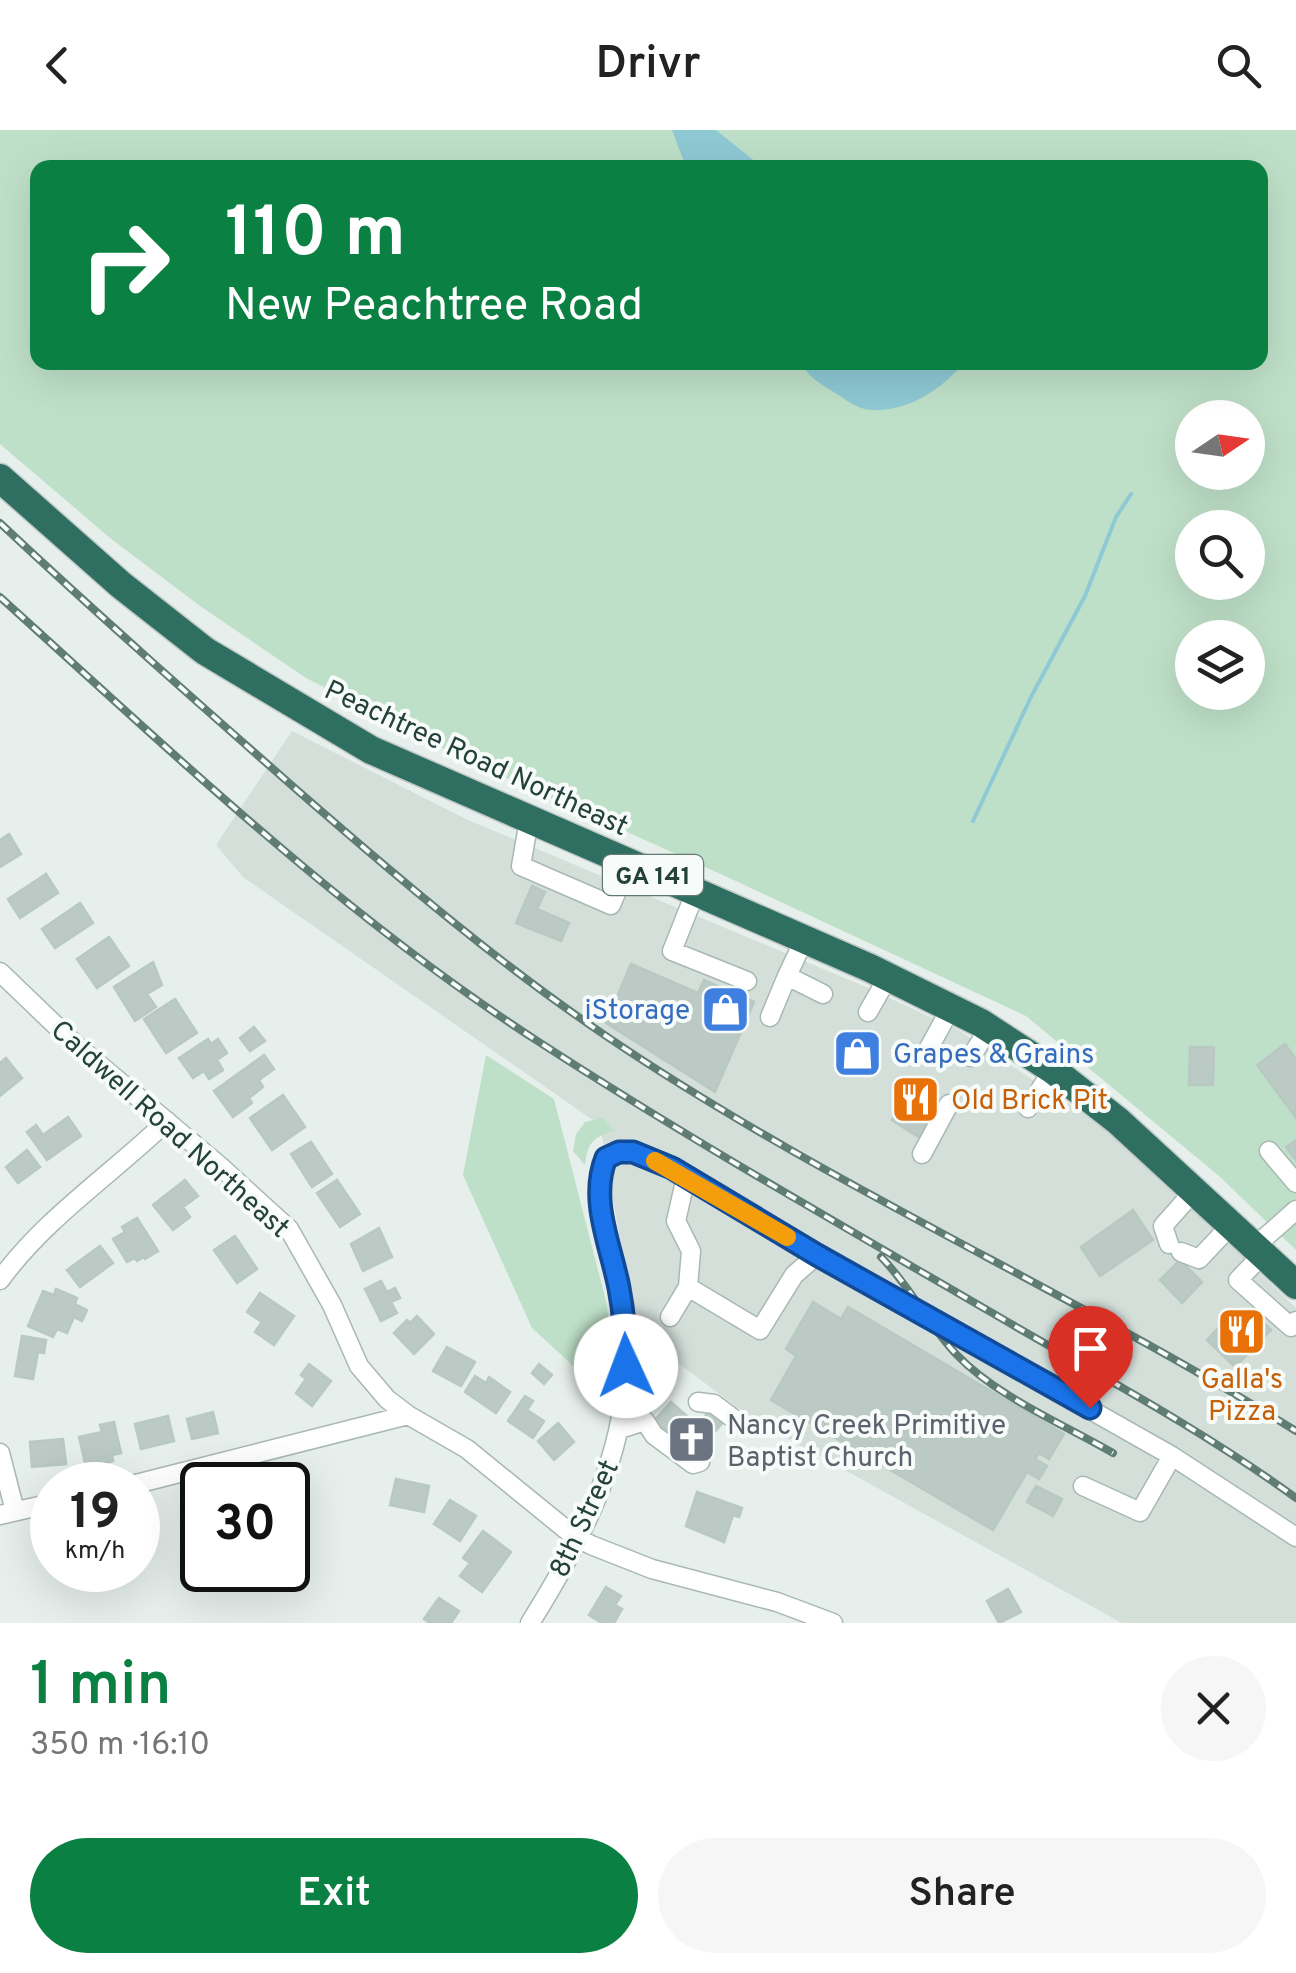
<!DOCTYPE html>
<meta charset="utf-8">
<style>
body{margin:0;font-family:Overpass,sans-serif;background:#f6f6f6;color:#222;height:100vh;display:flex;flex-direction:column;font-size:38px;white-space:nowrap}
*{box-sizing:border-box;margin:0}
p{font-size:32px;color:#767676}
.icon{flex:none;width:55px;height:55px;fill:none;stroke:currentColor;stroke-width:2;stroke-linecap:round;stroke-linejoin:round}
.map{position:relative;height:1493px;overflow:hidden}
.panel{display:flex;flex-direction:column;background:#fff;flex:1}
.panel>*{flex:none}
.banner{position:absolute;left:30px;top:30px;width:1238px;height:210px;border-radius:20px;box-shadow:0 10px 40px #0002;background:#0b8043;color:#fff;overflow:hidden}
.needle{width:65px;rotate:77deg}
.fabs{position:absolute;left:1175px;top:270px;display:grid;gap:20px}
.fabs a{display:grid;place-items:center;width:90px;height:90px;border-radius:50%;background:#fff;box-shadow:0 10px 40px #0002;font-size:50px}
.speed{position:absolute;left:30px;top:1332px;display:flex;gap:20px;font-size:50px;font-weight:700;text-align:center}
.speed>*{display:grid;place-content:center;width:130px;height:130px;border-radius:50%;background:#fff;box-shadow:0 10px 40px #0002;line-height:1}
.speed small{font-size:25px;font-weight:400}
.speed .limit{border:5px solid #111;border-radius:15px;background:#fff;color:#111}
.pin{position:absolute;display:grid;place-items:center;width:85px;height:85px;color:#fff;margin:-102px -42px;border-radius:50% 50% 50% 0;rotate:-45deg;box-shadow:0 0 10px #0007}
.pin .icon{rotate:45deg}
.me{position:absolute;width:110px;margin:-55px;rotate:358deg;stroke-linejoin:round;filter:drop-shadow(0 0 8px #0008)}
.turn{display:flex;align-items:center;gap:35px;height:210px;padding:0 30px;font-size:45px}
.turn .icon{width:130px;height:130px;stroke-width:2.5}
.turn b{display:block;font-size:70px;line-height:85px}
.round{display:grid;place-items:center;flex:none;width:105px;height:105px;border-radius:52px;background:#f6f6f6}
.summary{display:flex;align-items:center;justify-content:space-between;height:170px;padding:0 30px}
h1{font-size:60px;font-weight:600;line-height:75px;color:#0b8043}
.action{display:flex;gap:20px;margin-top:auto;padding:20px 30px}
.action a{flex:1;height:115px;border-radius:60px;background:#0b8043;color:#fff;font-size:40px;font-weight:600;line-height:115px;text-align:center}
.action a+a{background:#f6f6f6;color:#222}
header{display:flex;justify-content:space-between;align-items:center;height:130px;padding:0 30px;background:#fff;font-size:45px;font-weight:600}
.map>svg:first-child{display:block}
.built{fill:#d4dfda}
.green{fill:#bfe0c8;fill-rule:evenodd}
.water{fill:#8ec9d4}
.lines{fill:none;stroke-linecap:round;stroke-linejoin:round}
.stream{stroke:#8ec9d4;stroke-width:4}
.building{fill:#bbcac4;stroke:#b8c9c2;stroke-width:2.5}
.minor-casing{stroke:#a8b8b2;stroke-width:21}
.highway-casing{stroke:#c2cac8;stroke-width:31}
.minor{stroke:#fff;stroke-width:18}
.highway{stroke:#2f6f62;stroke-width:28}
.rail-casing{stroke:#5f7d75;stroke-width:8}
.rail{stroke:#f7fbf9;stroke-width:4;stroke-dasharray:11;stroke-linecap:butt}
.route-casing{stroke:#114b97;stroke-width:25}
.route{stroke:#1a73e8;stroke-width:18}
.slow{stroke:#f59e0b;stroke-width:18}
.labels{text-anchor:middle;stroke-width:8;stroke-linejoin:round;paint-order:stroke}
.shield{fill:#f7fbf9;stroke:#637a73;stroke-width:2.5}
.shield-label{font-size:25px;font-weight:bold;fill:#24423a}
.street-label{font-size:28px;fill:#24423a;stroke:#f7fbf9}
.shop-label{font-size:28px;fill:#366cbe;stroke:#f7fbf9;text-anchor:end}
.food-label{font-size:28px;fill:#c56008;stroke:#f7fbf9;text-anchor:start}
.worship-label{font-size:28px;fill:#5b616d;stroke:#f7fbf9;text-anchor:start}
</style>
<header><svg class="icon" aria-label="back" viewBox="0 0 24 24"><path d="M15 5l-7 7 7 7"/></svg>Drivr<svg class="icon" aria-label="search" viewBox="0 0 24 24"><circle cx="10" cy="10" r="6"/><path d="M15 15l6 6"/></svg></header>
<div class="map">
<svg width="1296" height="1493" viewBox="0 0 1296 1493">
<rect width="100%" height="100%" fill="#e6efeb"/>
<path class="built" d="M292,601l176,89 398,167 94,44 134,90 39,31 163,156v315h-174l-366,-202 -120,-89 -36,-207 -357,-248 -27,-32z"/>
<path class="green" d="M0,0h1296v1120l-77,-74 -193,-160 -301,-140 -267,-120 -152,-78 -106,-72 -90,-68 -110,-94zM38,38h1222v194h-1222zM1192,288h56v54h-56zM1192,398h56v54h-56zM1192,508h56v54h-56z
M486,925l68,44 53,206 4,45 -3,48 -76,-70 -69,-153z
M602,988l13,13c-22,6 -27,11 -30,34l-12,-14 3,-17 9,-12z"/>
<path class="water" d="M672,0h44l46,37h-76z
M801,233h162c-22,28 -60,52 -98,46 -10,-2 -20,-10 -28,-15 -16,-10 -27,-15 -36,-31z"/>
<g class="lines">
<path class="stream" d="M973,691l58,-124 54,-101 31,-79 15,-23"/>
</g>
<path class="building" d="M9,704l12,20 -21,13v-27z
M46,744l12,19 -38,25 -12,-19z
M532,756l13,6 -8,17 32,14 -8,18 -45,-18z
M80,773l13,20 -38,25 -13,-19z
M109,807l20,29 -32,22 -20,-29z
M153,832l9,23 -15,9 9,13 -21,14 -21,-34z
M631,834l67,29 6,-13 50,22 -39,90 -109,-69z
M175,869l22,34 -31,20 -22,-34z
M254,897l11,14 -15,10 -10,-13z
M208,909l3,5 7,-5 9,14 -10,7 6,10 -14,9 -5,-8 -11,7 -14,-20z
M1285,914l11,15v59l-39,-53z
M1190,917h24l-1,38h-24z
M264,925l10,14 -15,11 4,7 -14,11 3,5 -19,14 -19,-26z
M6,928l16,20 -22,18v-33z
M914,954l29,18 -23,36 -28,-18z
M283,965l22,32 -33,23 -22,-32z
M68,987l13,19 -34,24 -20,-28 9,-7 7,10z
M1296,1010v20l-10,-13z
M311,1012l21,32 -20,13 -21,-33z
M27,1020l13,17 -22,16 -12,-16z
M185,1050l13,16 -15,11 7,10 -17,13 -20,-25z
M337,1050l23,34 -20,13 -23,-34z
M1133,1080l20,30 -53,36 -19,-29z
M137,1088l21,33 -13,8 -1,-2 -7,4 -2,-3 -8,4 -14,-23 12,-7 -3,-5z
M379,1098l13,29 -29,14 -12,-27z
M235,1106l22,33 -20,14 -23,-33z
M100,1116l13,17 -33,24 -13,-17z
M1180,1130l22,22 -20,21 -22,-23z
M381,1151l6,11 8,-4 5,10 -9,4 6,11 -16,8 -16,-32z
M56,1159l21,9 -2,6 12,6 -5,11 -8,-4 -7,16 -10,-4 -4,8 -25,-11 15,-35 11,4z
M260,1163l34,23 -20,29 -19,-13 7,-10 -15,-10z
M813,1172l28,17 7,-12 216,127 -15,25 -10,-6 -4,6 12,7 -8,13 -12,-7 -34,58 -222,-130 25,-44 -10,-7z
M1236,1179l15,15 7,-7 13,13 -36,37 -28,-27z
M417,1186l17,18 -20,20 -20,-21 13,-13 3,3z
M22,1206l24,4 -2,13 -6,-1 -5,27 -18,-3z
M447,1217l28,15 -14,24 -28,-15z
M309,1234l22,17 -19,25 -16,-13 10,-14 -5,-4z
M539,1234l13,11 -8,9 -12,-11z
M475,1246l11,7 3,-6 21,15 -14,21 -31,-21z
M525,1266l8,5 -6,9 17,11 -11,17 -25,-17z
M671,1272l26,23 15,-17 13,12 -32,36 -39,-35z
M213,1282l5,21 -26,6 -5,-20z
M168,1286l6,25 -33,8 -6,-25z
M114,1292l7,31 -9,2 1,6 -27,6 -7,-30 23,-5 -2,-7z
M558,1293l16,19 -20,18 -16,-19z
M63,1309l3,25 -34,3 -2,-25z
M396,1349l33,7 -5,26 -34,-7z
M1036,1356l26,13 -9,17 -26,-14z
M697,1362l45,16 -3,9 -6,-2 -9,27 -38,-16z
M450,1370l26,16 -16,25 -26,-17z
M288,1374l11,38 -11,3z
M483,1401l28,21 -29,40 -22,-16 10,-13 -7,-5z
M606,1457l15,9 -6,9 7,4 -8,14h-12l-13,-8z
M1008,1459l13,23 -22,11 -12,-22z
M439,1468l20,13 -8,12h-21l-6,-4z"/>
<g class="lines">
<defs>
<path id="minor" d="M529,690l-8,46 90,39 17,-40
M695,763l-23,58 75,30
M804,810l-17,36 36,18
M0,842l77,74 144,121 68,62 43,76 27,61 28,33 21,16 59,34 102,83 22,13 61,24 125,33 56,21
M868,882l20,-35
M770,887l17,-41
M926,923l25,-45
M971,927l18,-29
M1028,978l25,-38
M1269,1021l27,32
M922,1024l27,-50
M686,1047l-10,44 15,30 -3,36
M1169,1114l-6,-18 31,-35
M1254,1117l42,-37
M1181,1122l18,7 32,-34
M1263,1124l-25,26 53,47 5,-6
M0,1150c45,-62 112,-106 167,-159
M670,1187l18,-30 72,43 34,-55 23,-20
M626,1213l22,17 8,16
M698,1272l16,2 24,18
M620,1299l25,-8 9,14 39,29 7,-2
M0,1323l15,58
M132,1355l276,-70
M1083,1356l57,26 32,-56
M0,1385l52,-12
M530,1493c59,-94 109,-193 94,-308 -7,-49 -37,-109 -19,-157l14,-6h14l39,16 145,87 355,201 124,81"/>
<path id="highway" d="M0,348l121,107 84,66 166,99 499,218 111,55 72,47 65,51 178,164"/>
</defs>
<use href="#minor" class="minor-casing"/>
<use href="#highway" class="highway-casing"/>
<use href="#minor" class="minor"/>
<use href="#highway" class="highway"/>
<defs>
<path id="rail" d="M0,393c97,91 197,179 297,267 100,87 202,174 312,248 219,148 463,254 687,393
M0,467c173,156 343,319 539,445 156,101 318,192 479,286 94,54 190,106 278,170
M881,1127c30,30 47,68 76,98 39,41 106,69 156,98"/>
</defs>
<use href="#rail" class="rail-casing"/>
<use href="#rail" class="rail"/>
</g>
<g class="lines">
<defs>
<path id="route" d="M626,1236c0,-27 -2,-52 -7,-78 -8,-42 -30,-88 -13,-130l13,-6h14l39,16 145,87 273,153"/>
</defs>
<use href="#route" class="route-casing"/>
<use href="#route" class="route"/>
<path class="slow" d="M655,1031l132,76"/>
</g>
<defs>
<symbol id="shop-square" viewBox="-11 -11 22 22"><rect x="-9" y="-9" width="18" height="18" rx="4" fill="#3f7fe0" stroke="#f7fbf9"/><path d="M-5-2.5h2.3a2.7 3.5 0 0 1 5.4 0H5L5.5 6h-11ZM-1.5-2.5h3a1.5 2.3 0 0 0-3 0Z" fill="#fff"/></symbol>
<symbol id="restaurant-square" viewBox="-11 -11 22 22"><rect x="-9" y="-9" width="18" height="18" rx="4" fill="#e8710a" stroke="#f7fbf9"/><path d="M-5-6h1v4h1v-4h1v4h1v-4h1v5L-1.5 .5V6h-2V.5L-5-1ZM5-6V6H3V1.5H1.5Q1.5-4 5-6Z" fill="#fff"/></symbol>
<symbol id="church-square" viewBox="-11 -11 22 22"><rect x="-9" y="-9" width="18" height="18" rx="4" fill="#6b7280" stroke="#f7fbf9"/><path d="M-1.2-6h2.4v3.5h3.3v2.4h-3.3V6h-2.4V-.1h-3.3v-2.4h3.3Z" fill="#fff"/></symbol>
</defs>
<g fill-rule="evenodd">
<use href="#shop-square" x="698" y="852" width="55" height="55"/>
<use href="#shop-square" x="830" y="896" width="55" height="55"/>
<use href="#restaurant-square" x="888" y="942" width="55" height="55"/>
<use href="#restaurant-square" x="1214" y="1174" width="55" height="55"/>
<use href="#church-square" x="664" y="1282" width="55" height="55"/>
</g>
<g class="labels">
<rect class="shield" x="603" y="725" width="100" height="40" rx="8"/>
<g class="shield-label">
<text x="653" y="754">GA 141</text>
</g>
<g class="street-label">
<text transform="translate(477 627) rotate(25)" y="10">Peachtree Road Northeast</text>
<text transform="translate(171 998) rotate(42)" y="10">Caldwell Road Northeast</text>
<text transform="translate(583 1388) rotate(-65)" y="10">8th Street</text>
</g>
<g class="shop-label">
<text x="690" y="889">iStorage</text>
<text x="893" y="933" text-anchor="start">Grapes &amp; Grains</text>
</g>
<g class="food-label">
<text x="951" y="979">Old Brick Pit</text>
<text x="1242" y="1258" text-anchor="middle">Galla's<tspan x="1242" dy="32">Pizza</tspan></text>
</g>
<g class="worship-label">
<text x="727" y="1304">Nancy Creek Primitive<tspan x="727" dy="32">Baptist Church</tspan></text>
</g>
</g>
</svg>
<div class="fabs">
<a><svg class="needle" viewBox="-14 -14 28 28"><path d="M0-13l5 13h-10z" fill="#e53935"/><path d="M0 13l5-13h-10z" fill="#767676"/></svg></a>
<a><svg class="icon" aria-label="search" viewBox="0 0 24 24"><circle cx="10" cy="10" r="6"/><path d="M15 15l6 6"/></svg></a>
<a><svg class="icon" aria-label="layers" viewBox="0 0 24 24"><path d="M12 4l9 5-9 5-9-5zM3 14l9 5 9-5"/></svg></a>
</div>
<div class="speed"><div>19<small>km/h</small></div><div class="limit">30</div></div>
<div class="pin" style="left:1090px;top:1278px;background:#d93025"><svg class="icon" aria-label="arrive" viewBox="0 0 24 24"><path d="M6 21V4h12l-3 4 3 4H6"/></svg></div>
<svg class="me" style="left:626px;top:1236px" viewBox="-20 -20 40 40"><circle r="19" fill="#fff"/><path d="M0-13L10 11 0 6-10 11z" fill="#1a73e8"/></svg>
<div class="banner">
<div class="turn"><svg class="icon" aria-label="right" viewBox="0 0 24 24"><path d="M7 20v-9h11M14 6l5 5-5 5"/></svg><div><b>110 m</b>New Peachtree Road</div></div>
</div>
</div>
<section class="panel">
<div class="summary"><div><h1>1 min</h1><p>350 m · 16:10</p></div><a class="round"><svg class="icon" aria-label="close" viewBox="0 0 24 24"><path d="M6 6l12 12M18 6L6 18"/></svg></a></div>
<div class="action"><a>Exit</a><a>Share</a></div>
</section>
